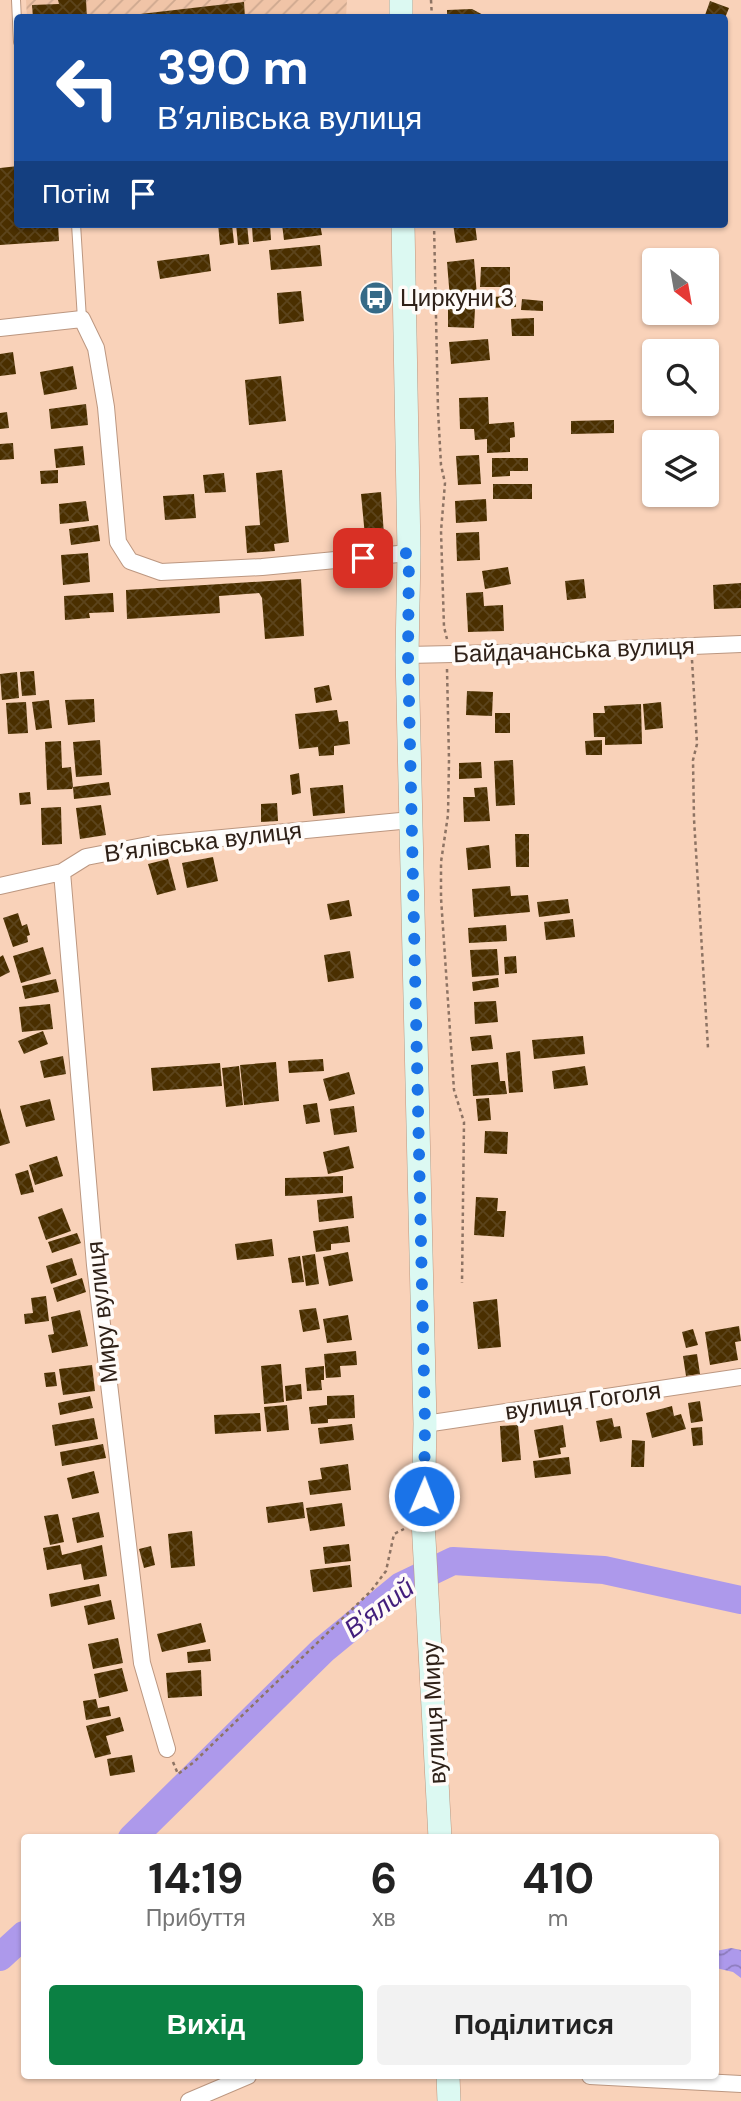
<!DOCTYPE html>
<html lang="uk">
<meta charset="utf-8">
<style>
body{margin:0;font-family:"DM Sans",sans-serif;background:#f2f2f2;color:#222;height:100vh;display:flex;flex-direction:column;font-size:26px;white-space:nowrap}
*{box-sizing:border-box;margin:0}
p{font-size:23px;color:#767676}
.icon{flex:none;width:38px;height:38px;fill:none;stroke:currentColor;stroke-width:2;stroke-linecap:round;stroke-linejoin:round}
.map{position:relative;flex:1;overflow:hidden}
.details{position:absolute;left:21px;top:1834px;width:698px;height:245px;display:flex;flex-direction:column;background:#fff;border-radius:7px;box-shadow:0 2px 5px #0004}
.details>*{flex:none}
.top-card{position:absolute;left:14px;top:14px;width:714px;height:214px;border-radius:7px;box-shadow:0 2px 5px #0004;background:#1a4fa0;color:#fff;overflow:hidden}
.needle{width:46px;rotate:149deg}
.fabs{position:absolute;left:642px;top:248px;display:grid;gap:14px}
.fabs a{display:grid;place-items:center;width:77px;height:77px;border-radius:7px;background:#fff;box-shadow:0 2px 5px #0004;font-size:35px}
.pin{position:absolute;display:grid;place-items:center;width:60px;height:60px;color:#fff;margin:-30px;border-radius:14px;box-shadow:0 4px 10px #0006}
.me{position:absolute;width:77px;margin:-38px;rotate:1deg;stroke-linejoin:round;filter:drop-shadow(0 0 5px #0008)}
.turn{display:flex;align-items:center;gap:24px;height:147px;padding:0 28px;font-size:32px}
.turn .icon{width:91px;height:91px;stroke-width:2.5}
.turn b{display:block;font-size:49px;line-height:60px}
.then{display:flex;align-items:center;height:66px;padding:0 28px;background:#0003;gap:14px;font-size:26px}
.eta{display:flex;justify-content:space-evenly;align-items:center;height:119px;text-align:center}
.eta b{font-size:42px;font-weight:700;line-height:49px}
.primary-button{display:flex;gap:14px;margin-top:auto;padding:14px 28px}
.primary-button a{flex:1;height:80px;border-radius:7px;background:#0b8043;color:#fff;font-size:28px;font-weight:700;line-height:80px;text-align:center}
.primary-button a+a{background:#f2f2f2;color:#222}
.map>svg:first-child{display:block}
.industrial{fill:url(#industrial-furrows)}
.water{fill:url(#water-waves)}
.lines{fill:none;stroke-linecap:round;stroke-linejoin:round}
.river{stroke:#ad99eb;stroke-width:28}
.building{fill:url(#building-cross-hatch)}
.lane-casing{stroke:#bc9780;stroke-width:10}
.street-casing{stroke:#bc9780;stroke-width:18}
.secondary-casing{stroke:#bc9780;stroke-width:24}
.path{stroke:#8d7363;stroke-width:2.5;stroke-dasharray:3.5 3.5;stroke-linecap:butt}
.lane{stroke:#fff;stroke-width:8}
.street{stroke:#fff;stroke-width:16}
.secondary{stroke:#dcf9f2;stroke-width:23}
.route{stroke:#1a73e8;stroke-width:12;stroke-dasharray:0 21.6}
.labels{text-anchor:middle;stroke-width:7;stroke-linejoin:round;paint-order:stroke}
.poi-label{font-size:24px;fill:#2f2118;stroke:#fffbf8;text-anchor:start}
.street-label{font-size:24px;fill:#2f2118;stroke:#fffbf8}
.water-label{font-size:26px;font-style:italic;fill:#421e7c;stroke:#fffbf8}
</style>
<div class="map">
<svg width="741" height="2101" viewBox="0 0 741 2101">
<defs>
<pattern id="industrial-furrows" width="10" height="10" patternUnits="userSpaceOnUse" patternTransform="scale(1.75)"><rect width="10" height="10" fill="#f0c4a7"/><path d="M-1 1l2-2M0 10L10 0M9 11l2-2" fill="none" stroke="#cea88f"/></pattern>
<pattern id="water-waves" width="16" height="10" patternUnits="userSpaceOnUse" patternTransform="scale(1.75)"><rect width="16" height="10" fill="#ad99eb"/><path d="M0 5q4-4 8 0t8 0" fill="none" stroke="#8d7cbd"/></pattern>
<pattern id="building-cross-hatch" width="8" height="8" patternUnits="userSpaceOnUse" patternTransform="scale(1.75)"><rect width="8" height="8" fill="#4a2f00"/><path d="M0 0l8 8M0 8l8-8" fill="none" stroke="#5c441c"/></pattern>
</defs>
<rect width="100%" height="100%" fill="#f9d2b9"/>
<path class="industrial" d="M26,0h321l-1,17 -319,1z"/>
<path class="water" d="M731,1948l10,2v28l-8,-6 -17,-4v-17z"/>
<g class="lines">
<path class="river" d="M132,1838l191,-188 78,-64 52,-25 151,9 137,30
M0,1957l24,-22"/>
</g>
<path class="building" d="M58,0h28l1,18h-54l-1,-13 27,-1z
M710,1l19,7 -4,10h-21z
M244,2l1,16h-121l-1,-2z
M472,9l17,9h-42v-8z
M18,166v58h40l1,17 -59,4v-77z
M218,224h14l2,19 -14,2z
M236,224h11l2,20 -11,1z
M270,224l1,16 -18,2 -1,-16z
M282,224h38l2,11 -38,5z
M453,224h22l2,16 -21,3z
M320,245l2,21 -51,4 -2,-20z
M209,254l2,17 -51,8 -3,-18z
M474,259l3,37 -27,3 -3,-37z
M481,267h29v20h-30z
M301,291l3,30 -25,3 -2,-31z
M516,296v11l-29,1v-11z
M522,299l21,2v10l-22,-1z
M448,308h27l-1,20 -26,-1z
M534,318v18h-22l-1,-17z
M488,339l2,21 -39,4 -2,-22z
M13,352l3,22 -16,2v-22z
M73,366l4,23 -33,6 -4,-23z
M281,376l5,45 -37,4 -4,-45z
M488,397l1,27 25,-2 1,15 -5,1v14l-23,1v-14l-12,1 -1,-11h-14l-1,-31z
M86,404l2,21 -37,4 -2,-20z
M7,412l2,16 -9,1v-16z
M614,420v13l-43,1v-13z
M13,443l1,16 -14,1v-16z
M83,446l2,19 -29,3 -2,-19z
M479,455l2,29 -23,1 -2,-29z
M492,458h36v13h-18v5l-18,1z
M58,470v13l-17,1 -1,-13z
M282,470l7,72 -15,2 1,7 -28,2 -2,-27 15,-1 -4,-52z
M224,473l2,19 -21,1 -2,-18z
M493,484h39v15h-39z
M381,492l3,43 -19,1 -4,-42z
M194,494l2,24 -31,2 -2,-24z
M486,499l1,22 -31,2 -1,-22z
M86,501l3,20 -29,3 -1,-20z
M98,525l2,16 -29,4 -2,-16z
M479,532l1,28 -23,1 -1,-28z
M88,553l2,29 -27,3 -2,-30z
M508,567l3,17 -26,5 -3,-18z
M301,579l3,57 -39,3 -3,-41 -3,-5 -40,3 1,17 -93,6 -1,-29z
M584,579l2,19 -19,2 -2,-19z
M741,583v25l-27,1 -1,-24z
M483,592l1,14 19,-1 1,26 -36,1 -2,-39z
M113,593l1,19 -25,1 1,5 -25,2 -1,-24z
M34,671l2,24 -14,1 -2,-24z
M17,672l2,26 -17,2 -2,-26z
M329,685l3,15 -16,3 -2,-15z
M467,691l26,1 -1,24 -26,-1z
M94,699l1,23 -27,3 -3,-25z
M49,700l3,28 -16,2 -4,-28z
M26,702l2,31 -20,1 -2,-31z
M661,702l2,26 -18,2 -2,-26z
M641,704l1,40 -37,1v-8h-11l-1,-24h12l-1,-7z
M337,710l2,12 9,-1 2,23 -16,2v9l-15,1 -1,-9 -19,2 -4,-35z
M495,713h15v20h-15z
M100,740l2,35 -26,2 -3,-35z
M602,740v15h-16l-1,-14z
M61,741l1,27 9,-1 2,20 -1,2 -25,1 -2,-48z
M513,760l2,45 -19,1 -2,-45z
M481,762l1,16 -23,1v-16z
M299,773l2,20 -9,2 -2,-20z
M109,782l2,13 -37,4 -1,-12z
M343,785l2,28 -32,3 -3,-28z
M487,787l3,34 -26,1 -1,-25h12l-1,-9z
M30,792l1,12 -11,1 -1,-12z
M277,803l1,18 -17,1v-18z
M101,805l5,30 -26,4 -4,-31z
M61,807l1,37 -20,1 -1,-37z
M515,834h14v33h-13z
M489,845l2,23 -23,2 -2,-22z
M213,857l5,24 -31,7 -5,-25z
M168,859l8,31 -19,5 -9,-31z
M510,886l1,10 17,-1 2,17 -56,5 -2,-28z
M568,899l2,14 -31,4 -2,-15z
M349,900l3,16 -22,4 -3,-16z
M18,913l4,13 5,-2 3,11 -3,1 1,6 -15,5 -10,-29z
M573,919l2,18 -29,3 -2,-18z
M506,925l1,16 -38,2 -1,-15z
M43,947l8,27 -30,9 -8,-27z
M497,949l2,26 -27,2 -2,-27z
M350,951l4,27 -26,4 -4,-27z
M3,955l7,17 -10,5v-20z
M516,956l1,17 -12,1 -1,-17z
M498,978l1,9 -26,4 -1,-9z
M56,979l3,13 -34,7 -3,-13z
M496,1001l2,21 -23,2 -1,-22z
M50,1004l3,25 -31,3 -3,-25z
M43,1031l5,13 -24,10 -6,-13z
M491,1035l2,14 -21,2 -2,-14z
M583,1036l2,18 -51,5 -2,-19z
M520,1051l3,41 -14,1 -3,-40z
M63,1056l3,18 -22,4 -4,-17z
M323,1059l1,12 -35,2 -1,-12z
M276,1062l3,39 -35,4 -4,-40z
M498,1062l2,19h5l2,13 -34,2 -2,-31z
M220,1063l2,23 -69,5 -2,-23z
M239,1066l4,39 -17,2 -4,-39z
M585,1066l3,19 -34,4 -2,-18z
M349,1072l6,22 -26,7 -6,-22z
M489,1098l2,22 -13,1 -2,-22z
M50,1099l5,21 -29,7 -6,-21z
M317,1103l3,19 -14,2 -3,-19z
M354,1106l3,26 -23,3 -4,-26z
M0,1108l10,35 -10,3z
M485,1131l23,1 -1,22 -23,-1z
M349,1146l5,22 -26,6 -5,-22z
M57,1156l6,20 -28,9 -6,-20z
M28,1170l6,22 -13,3 -6,-21z
M343,1176v17l-58,3v-18z
M352,1196l2,22 -35,4 -2,-22z
M476,1197l22,1 -1,13h9l-2,26 -30,-2z
M62,1208l9,23 -25,9 -8,-23z
M348,1226l2,16 -19,2v6l-15,2 -3,-21z
M77,1233l4,10 -29,10 -4,-11z
M272,1239l2,17 -37,4 -2,-16z
M348,1252l5,29 -24,5 -6,-29z
M315,1254l4,30 -13,2 -4,-30z
M300,1256l4,26 -12,1 -4,-25z
M72,1258l5,17 -26,9 -5,-18z
M82,1278l4,14 -29,10 -4,-14z
M46,1296l3,25 -24,3 -1,-10 9,-1 -2,-15z
M497,1299l4,48 -23,2 -5,-47z
M316,1308l4,21 -17,3 -4,-22z
M80,1310l8,36 -36,7 -4,-18 6,-1 -3,-17z
M348,1315l4,25 -25,3 -4,-24z
M739,1326l2,15 -6,1 3,18 -28,5 -5,-33z
M693,1329l5,16 -12,3 -4,-16z
M356,1351l1,14 -17,1 1,11 -15,1 -2,-24z
M697,1354l3,20 -14,2 -3,-20z
M281,1364l3,38 -20,2 -3,-38z
M92,1365l3,26 -32,4 -4,-26z
M324,1366v14h-3l1,10 -15,1 -2,-23z
M55,1372l2,14 -11,1 -2,-14z
M301,1384l1,15 -16,2 -1,-15z
M354,1395l1,23 -27,1v4l-17,1 -2,-17 18,-2v-9z
M90,1396l3,12 -33,7 -2,-12z
M700,1401l3,20 -12,2 -3,-20z
M287,1405l2,25 -22,2 -3,-25z
M672,1406l2,10 7,-2 5,15 -34,9 -6,-25z
M260,1413l1,18 -46,3 -1,-19z
M94,1418l4,21 -43,7 -3,-21z
M612,1418l2,9 6,-1 2,12 -22,4 -4,-21z
M352,1424l2,16 -34,4 -2,-16z
M518,1425l3,35 -19,2 -2,-36z
M563,1425l3,22 -6,1 1,6 -22,4 -5,-28z
M702,1427l1,18 -10,1 -2,-18z
M632,1440l13,1 -1,26h-13z
M103,1444l3,14 -44,8 -2,-14z
M569,1457l2,17 -36,4 -2,-17z
M348,1464l3,26 -41,5 -2,-14 14,-2 -2,-11z
M94,1471l5,22 -27,6 -5,-21z
M303,1502l2,16 -37,5 -2,-16z
M342,1503l3,23 -35,5 -4,-23z
M99,1512l5,25 -27,6 -5,-25z
M58,1514l6,28 -14,3 -6,-29z
M192,1531l3,35 -24,2 -3,-34z
M349,1544l2,17 -26,3 -2,-17z
M60,1545l2,10 40,-10 5,31 -23,4 -3,-16 -34,6 -4,-22z
M151,1546l4,19 -11,3 -5,-19z
M350,1565l2,22 -39,5 -3,-22z
M99,1584l2,12 -50,11 -2,-13z
M111,1600l4,19 -27,6 -4,-19z
M201,1623l5,19 -44,10 -5,-18z
M118,1638l5,25 -30,6 -5,-25z
M210,1649l1,12 -23,2 -1,-11z
M122,1668l6,23 -29,7 -5,-24z
M201,1670l1,26 -34,2 -2,-25z
M96,1699l2,9 11,-2 2,10 -25,4 -3,-19z
M120,1717l4,14 -18,5 5,18 -16,4 -9,-32z
M132,1755l3,17 -25,4 -3,-17z"/>
<g class="lines">
<defs>
<path id="lane" d="M16,0l2,42
M76,224l6,95"/>
<path id="street" d="M0,328l82,-9 14,29 10,59 12,135 12,19 31,11 101,-5 147,-14
M407,655l143,-3 191,-8
M62,872l33,393 47,398 25,86
M0,886l62,-14 24,-15 62,-12 263,-25
M425,1424l316,-47
M590,2076l151,8
M189,2101l59,-25"/>
<path id="secondary" d="M401,0v18
M403,224l6,329 -2,102 18,769 -2,96 17,318
M448,2076l1,25"/>
</defs>
<use href="#lane" class="lane-casing"/>
<use href="#street" class="street-casing"/>
<use href="#secondary" class="secondary-casing"/>
<path class="path" d="M431,0l1,18
M434,224l4,186 3,55 4,18 -4,48 3,96 3,12
M692,660l5,84 -4,16 1,59 14,229
M447,669l2,91 -1,55 -7,47v36l13,192 10,32 -2,161
M173,1762l5,12 16,-12 177,-171 15,-20 8,-37 10,-5"/>
<use href="#lane" class="lane"/>
<use href="#street" class="street"/>
<use href="#secondary" class="secondary"/>
</g>
<g class="lines">
<path class="route" d="M363,558l46,-5 -1,102 17,769 -1,72"/>
</g>
<defs>
<symbol id="bus-disc" viewBox="-11 -11 22 22"><circle r="9.5" fill="#366a87" stroke="#fffbf8"/><path d="M-5-6H5V4H4V6H2V4H-2V6H-4V4H-5ZM-3.5-4V0h7V-4ZM-3.5 1.2v1.5H-2V1.2ZM2 1.2v1.5H3.5V1.2Z" fill="#fff"/></symbol>
</defs>
<g fill-rule="evenodd">
<use href="#bus-disc" x="357" y="279" width="38" height="38"/>
</g>
<g class="labels">
<g class="poi-label">
<text x="400" y="306">Циркуни 3</text>
</g>
<g class="street-label">
<text transform="translate(574 650) rotate(-2)" y="8">Байдачанська вулиця</text>
<text transform="translate(203 842) rotate(-7)" y="8">В’ялівська вулиця</text>
<text transform="translate(102 1312) rotate(-96)" y="8">Миру вулиця</text>
<text transform="translate(583 1401) rotate(-8)" y="8">вулиця Гоголя</text>
<text transform="translate(434 1713) rotate(-93)" y="8">вулиця Миру</text>
</g>
<g class="water-label">
<text transform="translate(379 1608) rotate(-37)" y="9">В'ялий</text>
</g>
</g>
</svg>
<div class="fabs">
<a><svg class="needle" viewBox="-14 -14 28 28"><path d="M0-13l5 13h-10z" fill="#e53935"/><path d="M0 13l5-13h-10z" fill="#767676"/></svg></a>
<a><svg class="icon" aria-label="search" viewBox="0 0 24 24"><circle cx="10" cy="10" r="6"/><path d="M15 15l6 6"/></svg></a>
<a><svg class="icon" aria-label="layers" viewBox="0 0 24 24"><path d="M12 4l9 5-9 5-9-5zM3 14l9 5 9-5"/></svg></a>
</div>
<div class="pin" style="left:363px;top:558px;background:#d93025"><svg class="icon" aria-label="arrive" viewBox="0 0 24 24"><path d="M6 21V4h12l-3 4 3 4H6"/></svg></div>
<svg class="me" style="left:424px;top:1496px" viewBox="-20 -20 40 40"><circle r="17" fill="#1a73e8" stroke="#fff" stroke-width="3"/><path d="M0-11L8 9 0 5-8 9z" fill="#fff"/></svg>
<div class="top-card">
<div class="turn"><svg class="icon" aria-label="left" viewBox="0 0 24 24"><path d="M17 20v-9H6M10 6l-5 5 5 5"/></svg><div><b>390 m</b>В’ялівська вулиця</div></div>
<div class="then">Потім<svg class="icon" aria-label="arrive" viewBox="0 0 24 24"><path d="M6 21V4h12l-3 4 3 4H6"/></svg></div>
</div>
<section class="details">
<div class="eta">
<div><b>14:19</b><p>Прибуття</p></div>
<div><b>6</b><p>хв</p></div>
<div><b>410</b><p>m</p></div>
</div>
<div class="primary-button"><a>Вихід</a><a>Поділитися</a></div>
</section>
</div>
